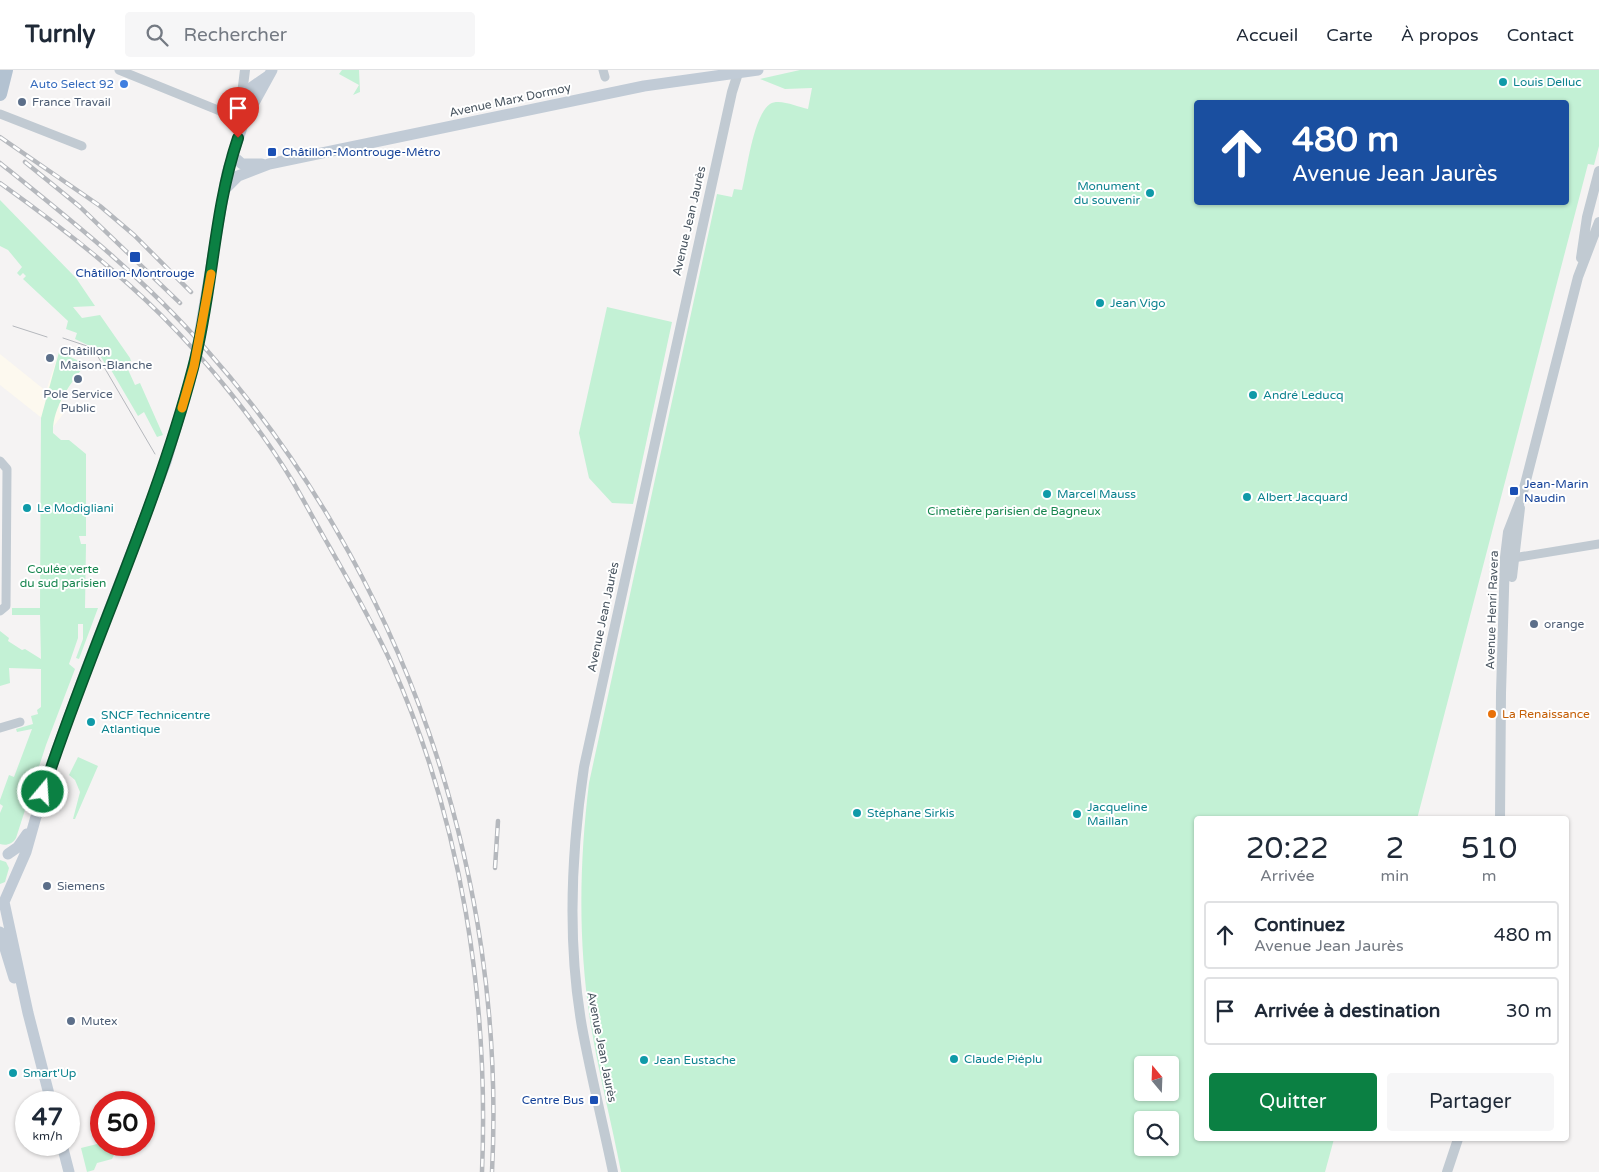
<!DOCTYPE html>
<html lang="fr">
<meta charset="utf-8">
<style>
body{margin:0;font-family:"Varela Round",sans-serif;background:#f6f6f7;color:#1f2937;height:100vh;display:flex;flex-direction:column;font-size:19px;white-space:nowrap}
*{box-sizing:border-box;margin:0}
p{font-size:16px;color:#747a83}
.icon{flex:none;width:28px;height:28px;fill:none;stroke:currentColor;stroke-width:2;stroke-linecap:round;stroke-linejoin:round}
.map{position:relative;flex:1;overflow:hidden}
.details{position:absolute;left:1194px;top:746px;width:375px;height:325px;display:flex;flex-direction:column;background:#fff;border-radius:5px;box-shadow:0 1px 4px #0004}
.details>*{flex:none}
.banner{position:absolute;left:1194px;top:30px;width:375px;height:105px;border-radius:5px;box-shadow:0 1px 4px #0004;background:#1a4fa0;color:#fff;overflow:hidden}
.needle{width:32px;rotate:341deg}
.tools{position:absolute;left:1134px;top:986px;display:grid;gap:10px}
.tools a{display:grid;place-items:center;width:45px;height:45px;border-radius:5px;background:#fff;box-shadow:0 1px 4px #0004;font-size:25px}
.speed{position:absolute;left:15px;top:1021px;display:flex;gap:10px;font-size:25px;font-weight:700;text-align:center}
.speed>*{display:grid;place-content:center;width:65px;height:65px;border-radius:50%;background:#fff;box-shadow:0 1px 4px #0004;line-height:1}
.speed small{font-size:12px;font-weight:400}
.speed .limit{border:8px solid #d22;background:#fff;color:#111}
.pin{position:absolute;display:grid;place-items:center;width:42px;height:42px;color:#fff;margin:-51px -21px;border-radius:50% 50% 50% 0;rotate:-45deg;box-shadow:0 0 5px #0007}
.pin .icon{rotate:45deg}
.me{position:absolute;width:55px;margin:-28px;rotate:18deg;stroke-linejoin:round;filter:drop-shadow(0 0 4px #0008)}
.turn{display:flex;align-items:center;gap:18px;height:105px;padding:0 15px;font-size:22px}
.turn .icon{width:65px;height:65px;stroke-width:2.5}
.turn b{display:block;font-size:35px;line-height:42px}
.eta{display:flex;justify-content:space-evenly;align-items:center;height:85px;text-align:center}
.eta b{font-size:30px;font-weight:600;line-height:35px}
.action{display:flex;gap:10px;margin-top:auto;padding:10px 15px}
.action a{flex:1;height:58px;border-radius:5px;background:#0b8043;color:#fff;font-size:20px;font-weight:600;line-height:58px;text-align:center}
.action a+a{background:#f6f6f7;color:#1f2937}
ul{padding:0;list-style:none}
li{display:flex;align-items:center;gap:15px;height:68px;margin:0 10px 8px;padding:0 5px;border:2px solid #e0e1e3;border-radius:5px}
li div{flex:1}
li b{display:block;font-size:19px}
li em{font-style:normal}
header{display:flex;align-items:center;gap:30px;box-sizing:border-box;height:70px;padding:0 25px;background:#fff;border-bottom:1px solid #e0e1e3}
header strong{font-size:24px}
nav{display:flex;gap:28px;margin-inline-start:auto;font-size:18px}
.search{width:350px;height:45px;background:#f6f6f7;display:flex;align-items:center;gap:12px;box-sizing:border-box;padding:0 18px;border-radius:5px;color:#747a83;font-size:19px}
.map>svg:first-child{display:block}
.commercial{fill:#fdf9ef}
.green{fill:#c3f1d5;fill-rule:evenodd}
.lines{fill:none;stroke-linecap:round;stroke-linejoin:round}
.minor{stroke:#c1cad2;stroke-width:9}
.tertiary{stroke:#c1cad2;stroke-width:10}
.secondary{stroke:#c1cbd6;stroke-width:11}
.primary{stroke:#b3c2d1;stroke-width:14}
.tram{stroke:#b5b8bd;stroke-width:1}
.rail-casing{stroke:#b5b8bd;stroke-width:4.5}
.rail{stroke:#fff;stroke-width:2.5;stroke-dasharray:8;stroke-linecap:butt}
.route-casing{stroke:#07532c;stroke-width:12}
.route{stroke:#0b8043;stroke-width:9}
.slow{stroke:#f59e0b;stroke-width:9}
.culture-dot{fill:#0f9aa8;stroke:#fff;stroke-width:2}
.shop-dot{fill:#3f7fe0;stroke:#fff;stroke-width:2}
.service-dot{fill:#5c6f8a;stroke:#fff;stroke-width:2}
.transit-dot{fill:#1a4fb4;stroke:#fff;stroke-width:2}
.food-dot{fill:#e8710a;stroke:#fff;stroke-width:2}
.labels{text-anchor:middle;stroke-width:4;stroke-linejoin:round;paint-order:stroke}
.culture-label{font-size:12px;fill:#0d838f;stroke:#fff;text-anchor:start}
.shop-label{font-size:12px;fill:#366cbe;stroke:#fff;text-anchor:end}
.street-label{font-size:12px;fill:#4a5661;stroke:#fff}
.service-label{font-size:12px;fill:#4e5e75;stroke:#fff;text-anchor:start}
.transit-label{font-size:12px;fill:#164399;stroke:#fff;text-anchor:start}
.park-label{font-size:12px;fill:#17864f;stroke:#fff}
.food-label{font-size:12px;fill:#c56008;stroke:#fff;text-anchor:start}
</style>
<header>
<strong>Turnly</strong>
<div class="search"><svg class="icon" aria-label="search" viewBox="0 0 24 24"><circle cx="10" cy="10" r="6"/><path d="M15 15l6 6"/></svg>Rechercher</div>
<nav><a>Accueil</a><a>Carte</a><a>À propos</a><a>Contact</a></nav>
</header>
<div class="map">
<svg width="1599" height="1102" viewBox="0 0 1599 1102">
<rect width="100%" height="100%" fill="#f5f3f3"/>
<path class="commercial" d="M59,282l27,12 -13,16 -12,22 7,6 -15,19 -53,-42v-31l46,37z"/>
<path class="green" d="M342,0h17l1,22 -7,3 6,-10 -20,-11z
M800,0h799v76l-5,19 -6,-1 -171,655h-221v320h138l-9,33h-704c-9,-48 -22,-97 -30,-146 -13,-81 -12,-161 -2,-243l128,-589 15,3 2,-8 8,1c5,-19 11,-74 28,-86 9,-6 28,3 38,5l4,-21 -27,1 -25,-10zM1196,32h370v100h-370zM1142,995h28v27h-28zM1142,1050h28v28h-28z
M0,130l76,78 19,28 -22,1 9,11 18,-3 30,43 1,3 -6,2 10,22 5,-2 23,52 -6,2 -13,-25 -6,4 -31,-53 -1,2 -10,-16 -21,-10 2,-6 -11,-4 2,-8 -45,-42 3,-3 -3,-3 -3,3 -3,-3 5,-6 -14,-17 -8,-4z
M607,237l65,15 -39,182 -21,-1 -23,-25 -10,-45z
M59,282l27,12c-15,18 -34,44 -33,69l8,7h8l17,14v82h-7l2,8h5l-1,64h13l-19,51 -3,-1 7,-19v-15h-5v14l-9,26 6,5 -29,76 -30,93c-3,6 -10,8 -16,6v-31l3,-7 -3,-2v-4l9,-25 5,2 18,-48 -15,3 -1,-3 17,-5 -2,-8 7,-2 -1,-4 4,-3v-38l-32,-1 1,15 -10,3v-55l9,7 -1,3 14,9 3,-1 16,10 -1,-44h-28v-7h28l1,-190z
M78,687l20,9 -23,53h-2l7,-27 -5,-12 -6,-5z
M0,790l6,2 3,6 -4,14 -5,2z
M101,1073l11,4 3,6 -3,6 -15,4 -3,7 -7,2 -6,-24z"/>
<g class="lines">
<path class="minor" d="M119,0l116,47
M603,0l2,7
M0,44l82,32
M0,391l7,8 -1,137 -6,5
M1513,488l86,-14
M0,658l20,-6"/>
<path class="tertiary" d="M242,24l3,-24
M1581,188l6,-41 12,-46
M1512,507l8,-69
M1500,749l1,-126 4,-136 3,-25 14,-36 56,-219 21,-55
M613,1102c-10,-48 -22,-96 -31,-145 -15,-86 -11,-174 2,-260l148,-675 7,-22
M1447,1102l11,-33"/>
<path class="secondary" d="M235,47l7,-23 26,-18
M232,85l10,9h20
M224,120l14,-14 31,-12 375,-78 114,-16
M8,784l10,-7 9,-13
M0,862l14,46
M51,1032l-23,-89 -24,-111 22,-50 22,-78 38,-104 80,-208 28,-96 33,-193 17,-52 28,-51
M62,1075l7,27"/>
<path class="primary" d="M0,24l6,-24"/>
<path class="tram" d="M13,256l34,11
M63,268l24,8 10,9 58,99"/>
<defs>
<path id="rail" d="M0,67l100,69 34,29 57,57
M25,92l54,44 101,97
M0,93c72,58 144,115 205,185 199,224 302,526 287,824
M0,113c56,40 112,83 161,132 48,48 97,109 132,167 10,17 19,34 28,50 25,44 50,87 71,133 70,158 97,334 90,507
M495,798l3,-47"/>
</defs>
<use href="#rail" class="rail-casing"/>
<use href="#rail" class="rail"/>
</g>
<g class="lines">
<defs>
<path id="route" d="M43,722c46,-142 112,-279 150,-424 20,-76 20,-156 45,-230"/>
</defs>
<use href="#route" class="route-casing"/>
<use href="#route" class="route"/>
<path class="slow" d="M182,338l12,-42 17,-92"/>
</g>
<g class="culture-dot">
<circle cx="1503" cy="12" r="5"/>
<circle cx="1150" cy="123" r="5"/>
<circle cx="1100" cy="233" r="5"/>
<circle cx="1253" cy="325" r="5"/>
<circle cx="1047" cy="424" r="5"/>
<circle cx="1247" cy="427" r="5"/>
<circle cx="27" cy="438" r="5"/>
<circle cx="91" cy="652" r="5"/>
<circle cx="857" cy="743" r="5"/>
<circle cx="1077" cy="744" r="5"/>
<circle cx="954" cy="989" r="5"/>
<circle cx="644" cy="990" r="5"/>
<circle cx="13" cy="1003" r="5"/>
</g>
<circle class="shop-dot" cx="124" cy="14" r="5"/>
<g class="service-dot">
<circle cx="22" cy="32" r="5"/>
<circle cx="50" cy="288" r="5"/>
<circle cx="78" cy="309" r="5"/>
<circle cx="1534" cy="554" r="5"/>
<circle cx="47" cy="816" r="5"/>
<circle cx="71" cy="951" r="5"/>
</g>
<g class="transit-dot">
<rect x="267" y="77" width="10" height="10" rx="2.5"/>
<rect x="129" y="181" width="12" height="12" rx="2.5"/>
<rect x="1509" y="416" width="10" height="10" rx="2.5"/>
<rect x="589" y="1025" width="10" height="10" rx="2.5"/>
</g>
<circle class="food-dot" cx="1492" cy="644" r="5"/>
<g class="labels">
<g class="culture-label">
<text x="1513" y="16">Louis Delluc</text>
<text x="1140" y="120" text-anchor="end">Monument<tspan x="1140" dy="14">du souvenir</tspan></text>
<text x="1110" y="237">Jean Vigo</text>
<text x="1263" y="329">André Leducq</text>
<text x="1057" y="428">Marcel Mauss</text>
<text x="1257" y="431">Albert Jacquard</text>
<text x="37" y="442">Le Modigliani</text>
<text x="101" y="649">SNCF Technicentre<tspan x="101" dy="14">Atlantique</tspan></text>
<text x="1087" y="741">Jacqueline<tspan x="1087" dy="14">Maillan</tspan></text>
<text x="867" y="747">Stéphane Sirkis</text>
<text x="964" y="993">Claude Piéplu</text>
<text x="654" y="994">Jean Eustache</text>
<text x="23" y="1007">Smart'Up</text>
</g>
<g class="shop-label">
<text x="114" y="18">Auto Select 92</text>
</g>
<g class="street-label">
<text transform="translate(510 30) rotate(-12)" y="4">Avenue Marx Dormoy</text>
<text transform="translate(689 151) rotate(-77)" y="4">Avenue Jean Jaurès</text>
<text transform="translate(1492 540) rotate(-88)" y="4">Avenue Henri Ravera</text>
<text transform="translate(603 547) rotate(-78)" y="4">Avenue Jean Jaurès</text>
<text transform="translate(602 977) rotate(79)" y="4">Avenue Jean Jaurès</text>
</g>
<g class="service-label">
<text x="32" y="36">France Travail</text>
<text x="60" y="285">Châtillon<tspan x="60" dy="14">Maison-Blanche</tspan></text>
<text x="78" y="328" text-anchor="middle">Pole Service<tspan x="78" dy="14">Public</tspan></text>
<text x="1544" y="558">orange</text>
<text x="57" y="820">Siemens</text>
<text x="81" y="955">Mutex</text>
</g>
<g class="transit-label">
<text x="282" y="86">Châtillon-Montrouge-Métro</text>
<text x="135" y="207" text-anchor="middle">Châtillon-Montrouge</text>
<text x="1524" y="418">Jean-Marin<tspan x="1524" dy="14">Naudin</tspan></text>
<text x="584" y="1034" text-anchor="end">Centre Bus</text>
</g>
<g class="park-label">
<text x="1014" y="445">Cimetière parisien de Bagneux</text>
<text x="63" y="503">Coulée verte<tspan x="63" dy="14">du sud parisien</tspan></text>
</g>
<g class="food-label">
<text x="1502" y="648">La Renaissance</text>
</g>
</g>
</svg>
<div class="tools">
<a><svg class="needle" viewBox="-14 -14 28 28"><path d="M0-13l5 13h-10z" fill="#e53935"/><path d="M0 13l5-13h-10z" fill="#747a83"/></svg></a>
<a><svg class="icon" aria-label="search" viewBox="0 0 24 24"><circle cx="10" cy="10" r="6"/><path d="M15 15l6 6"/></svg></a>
</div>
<div class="speed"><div>47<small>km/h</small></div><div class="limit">50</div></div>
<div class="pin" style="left:238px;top:68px;background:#d93025"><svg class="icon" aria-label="arrive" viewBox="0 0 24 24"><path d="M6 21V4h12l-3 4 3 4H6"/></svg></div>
<svg class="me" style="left:43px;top:722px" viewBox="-20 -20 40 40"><circle r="17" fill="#0b8043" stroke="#fff" stroke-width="3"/><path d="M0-11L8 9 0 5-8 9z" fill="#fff"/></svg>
<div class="banner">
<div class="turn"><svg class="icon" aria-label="ahead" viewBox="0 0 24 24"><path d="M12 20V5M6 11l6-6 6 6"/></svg><div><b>480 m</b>Avenue Jean Jaurès</div></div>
</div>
<section class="details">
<div class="eta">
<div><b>20:22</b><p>Arrivée</p></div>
<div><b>2</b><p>min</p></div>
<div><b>510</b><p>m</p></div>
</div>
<ul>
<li><svg class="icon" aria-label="ahead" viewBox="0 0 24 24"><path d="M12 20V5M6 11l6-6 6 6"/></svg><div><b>Continuez</b><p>Avenue Jean Jaurès</p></div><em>480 m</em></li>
<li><svg class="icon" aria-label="arrive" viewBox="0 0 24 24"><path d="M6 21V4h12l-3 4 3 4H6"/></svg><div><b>Arrivée à destination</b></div><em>30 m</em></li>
</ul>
<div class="action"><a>Quitter</a><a>Partager</a></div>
</section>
</div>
